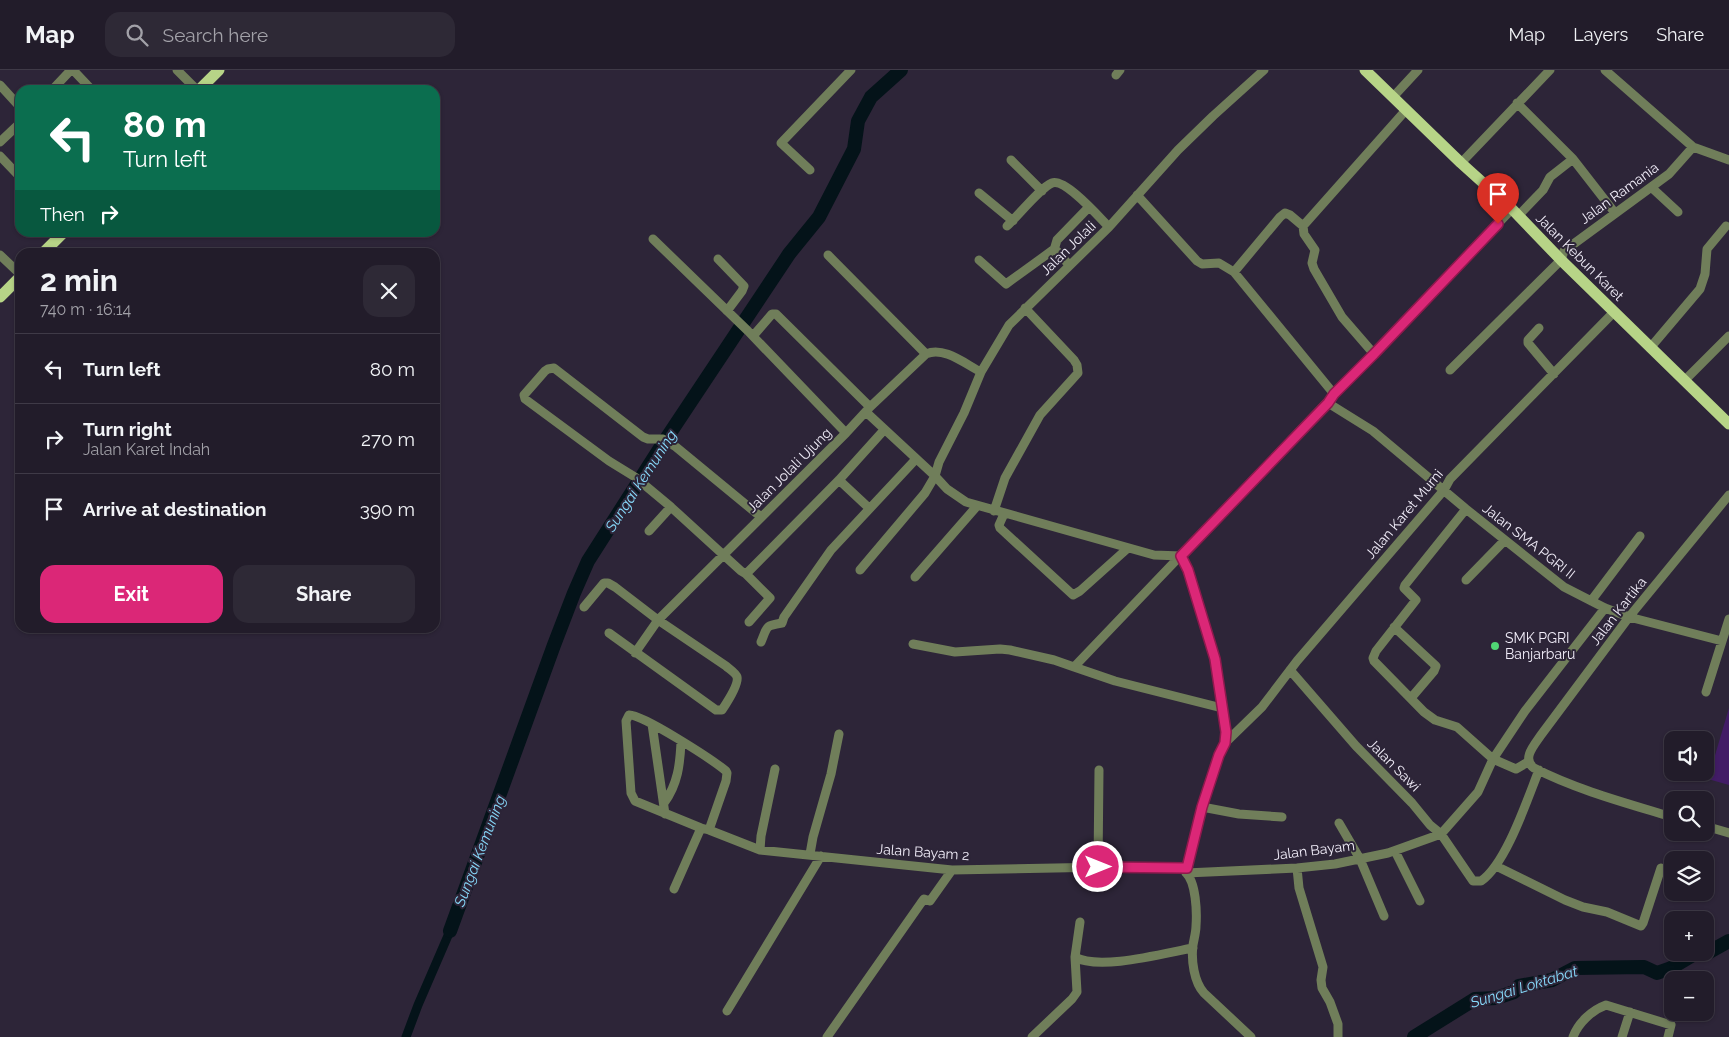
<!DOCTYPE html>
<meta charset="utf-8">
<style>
body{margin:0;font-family:Raleway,sans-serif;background:#2e2936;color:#f1f3f6;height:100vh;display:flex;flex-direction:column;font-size:19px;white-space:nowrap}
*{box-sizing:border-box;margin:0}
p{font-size:16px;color:#a2a1a8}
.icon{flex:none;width:28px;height:28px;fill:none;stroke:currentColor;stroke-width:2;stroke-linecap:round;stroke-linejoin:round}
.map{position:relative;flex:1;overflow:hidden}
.side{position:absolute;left:15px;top:178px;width:425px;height:385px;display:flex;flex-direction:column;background:#221c2a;border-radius:15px;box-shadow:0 1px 4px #0004,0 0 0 1px #3f3a47}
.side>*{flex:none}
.guide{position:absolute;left:15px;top:15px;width:425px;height:152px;border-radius:15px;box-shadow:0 1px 4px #0004,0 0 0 1px #3f3a47;background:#0b6e4f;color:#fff;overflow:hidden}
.tools{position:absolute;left:1664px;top:661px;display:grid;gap:10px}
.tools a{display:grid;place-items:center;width:50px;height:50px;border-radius:10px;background:#221c2a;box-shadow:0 1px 4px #0004,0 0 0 1px #3f3a47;font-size:25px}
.pin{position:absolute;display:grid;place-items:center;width:42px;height:42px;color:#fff;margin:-51px -21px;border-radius:50% 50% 50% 0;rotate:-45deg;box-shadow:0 0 5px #0007}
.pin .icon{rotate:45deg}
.me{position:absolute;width:55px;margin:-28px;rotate:90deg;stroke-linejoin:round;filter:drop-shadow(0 0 4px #0008)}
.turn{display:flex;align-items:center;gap:18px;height:105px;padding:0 25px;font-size:22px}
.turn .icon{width:65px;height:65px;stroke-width:2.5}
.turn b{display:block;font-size:35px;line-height:42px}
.then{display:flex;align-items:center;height:48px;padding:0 25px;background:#0003;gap:10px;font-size:19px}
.round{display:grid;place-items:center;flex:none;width:52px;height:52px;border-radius:15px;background:#2e2936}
.head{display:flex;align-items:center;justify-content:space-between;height:85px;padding:0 25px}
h1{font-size:30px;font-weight:700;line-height:38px}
.cta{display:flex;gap:10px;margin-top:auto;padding:10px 25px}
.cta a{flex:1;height:58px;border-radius:15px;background:#db2777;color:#fff;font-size:20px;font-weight:700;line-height:58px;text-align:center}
.cta a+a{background:#2e2936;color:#f1f3f6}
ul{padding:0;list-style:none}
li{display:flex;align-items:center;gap:15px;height:70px;padding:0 25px;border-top:1px solid #3f3a47}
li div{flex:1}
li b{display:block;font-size:19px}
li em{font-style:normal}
header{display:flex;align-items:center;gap:30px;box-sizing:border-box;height:70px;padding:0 25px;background:#221c2a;border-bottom:1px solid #3f3a47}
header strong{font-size:24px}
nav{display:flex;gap:28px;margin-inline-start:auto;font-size:18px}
.search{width:350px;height:45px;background:#2e2936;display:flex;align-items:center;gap:12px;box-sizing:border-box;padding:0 18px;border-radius:15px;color:#a2a1a8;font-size:19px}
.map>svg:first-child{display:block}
.green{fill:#421c66}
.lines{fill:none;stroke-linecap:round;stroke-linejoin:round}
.canal{stroke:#041319;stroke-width:9}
.river{stroke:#041319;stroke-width:14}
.minor{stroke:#707e5a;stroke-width:9}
.major{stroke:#b7d487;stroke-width:11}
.route-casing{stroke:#8e194d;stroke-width:12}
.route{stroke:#db2777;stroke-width:9}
.poi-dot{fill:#50d675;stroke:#2d2538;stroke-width:2}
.labels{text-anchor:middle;stroke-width:4;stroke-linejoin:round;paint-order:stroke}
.street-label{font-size:14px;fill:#f1edf9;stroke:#2d2538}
.poi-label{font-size:14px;fill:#f1edf9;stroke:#2d2538;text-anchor:start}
.water-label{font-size:15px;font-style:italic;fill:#87dafb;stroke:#2d2538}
</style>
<header>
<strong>Map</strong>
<div class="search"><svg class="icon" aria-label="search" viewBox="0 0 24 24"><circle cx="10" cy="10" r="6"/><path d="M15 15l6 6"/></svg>Search here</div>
<nav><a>Map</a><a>Layers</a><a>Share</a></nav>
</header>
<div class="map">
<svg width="1729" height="967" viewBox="0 0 1729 967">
<rect width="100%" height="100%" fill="#2d2538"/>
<path class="green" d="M1729,638v77l-21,-6z"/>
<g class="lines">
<path class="canal" d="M406,967l12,-32 32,-74"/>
<path class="river" d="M450,861l104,-286 20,-52 14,-32 74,-116 127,-191 30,-37 35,-68 4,-28 13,-24 30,-27
M1705,882h4l20,-11
M1414,967l61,-38 21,-1 18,-6 5,-6 33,-6 23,-12 69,-1 13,6 14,-5 27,-16"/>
<path class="minor" d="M73,0l19,20
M177,0l20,20
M1605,0l88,77 36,13
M1116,5l4,-5
M0,15l20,22
M52,20l19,-20
M1393,27l25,-27
M1517,33l56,56
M0,72l20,-19
M0,86l20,21
M1011,90l31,31
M1461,93l89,-93
M810,100l-29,-27 70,-73
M1651,117l27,25
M979,123l34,28
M1137,125l60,66 5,3 17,-1 15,9
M1518,146l25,-26 7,-13 23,-18 42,54
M1007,156c11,-10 33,-38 45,-43 13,-5 47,34 57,44
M1303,156l1,8 11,16 -3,13 2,6 28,48 32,37
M653,169l95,92 98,102
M1054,180l3,-10 32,-33
M0,185l20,19
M828,185l98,99
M718,189l26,27 -2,5 -15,20
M979,190l27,24 47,-34 4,1 12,14
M1539,258l-11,12v3l26,31
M753,266l19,-22h4l94,93
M1650,278l50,-59 5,-15 2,-25 19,-23
M1450,300l111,-110 3,-9 105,-77 24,-27
M1684,311l45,-45
M1334,324l-100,-122 46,-55 5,-4 5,2 13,11 103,-116
M1328,333l45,28 93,78 98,78 41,21 24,9 93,24
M866,342l69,64 12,13 19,13 188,53 27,1
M839,410l30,28
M671,437l-36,-30 -26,-16 -84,-62 -1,-4 21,-24 3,-2 6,-1 89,69 5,2h15l13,8 85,70
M1466,439l-61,76 -1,3 12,12 -40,51 -3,7 1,3 50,51 11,8 22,7 36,32 23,10 12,-7
M994,441l11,-33 35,-63 38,-42 -1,-8 -3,-5 -49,-52
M1004,444l-5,11 1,3 73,67 7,-4 48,-43
M649,461l20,-22 3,-1 69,63 5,3 93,-94 45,-50
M1181,486l7,14 27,89 11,73 -1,11 -6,12 -17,52 -16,66c10,9 11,39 10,53 0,6 -2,13 -3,19 -2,15 1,37 11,48l47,44
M860,500l65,-77 10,-17 4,-14 25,-49 17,-41 28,-47 100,-98 69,-77 35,-34 51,-46
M746,504l24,24 -21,24
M915,507l62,-71
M1466,510l39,-40
M1591,531l49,-65
M584,537l20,-24h4l7,4 43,33 68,46c3,3 10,7 11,11 2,7 -11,27 -15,33h-6l-107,-77
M1394,557l42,39 -2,5 -23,27
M761,572c7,-17 4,-16 21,-19l2,-6 47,-67 85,-91
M913,574l42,8 45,-3 10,1 44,10 20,7 438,-458
M635,583l23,-33 188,-187 24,-26 56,-53c18,-8 39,10 55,18
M1074,597l41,14 107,27
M1290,600l66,76 56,57 18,22 11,9 32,47h8c25,-17 46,-81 58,-111
M1706,622l23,-73
M652,654l13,90
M1225,673l37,-36 35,-46 147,-171 6,-11 164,-167
M664,733c14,-19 16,-39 17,-61
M1202,737l37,7 43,3
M1672,747c-46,-14 -95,-27 -138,-49 -13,-9 1,-24 7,-33l88,-118 100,-122
M1339,753l21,36 24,57
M1705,756l24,7
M709,760l17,-49 1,-8 -1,-2c-13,-11 -84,-57 -97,-56l-3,6 5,72 4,8 66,27 8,2 51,20 192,20 155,-3 80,1
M760,780l1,-14 14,-67
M1395,781l25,50
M810,784l3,-17 18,-63 8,-40
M1496,796l69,34 18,7 24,5 34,14 2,-3 18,-55
M1098,797l1,-97
M1297,798l2,20 24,79 -2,13 1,8 8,14 8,22v13
M1186,803l111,-5 38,-4 53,-11 53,-19 37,-42 15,-33 32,-48 80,-103
M674,819l27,-61
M1075,887c24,14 90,-4 118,-9
M727,941l94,-155
M827,967l94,-134 3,-4 6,2 22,-31
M1032,967l40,-38 5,-7 -2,-35 5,-35
M1573,967c5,-14 19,-27 33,-32l65,20 -3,12
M1622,967l8,-25"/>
<path class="major" d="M1365,0l96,93 51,46 49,51 168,164
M199,20l20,-20
M44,182l20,-20
M0,227l20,-20"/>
</g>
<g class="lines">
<defs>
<path id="route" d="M1098,797l89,1 15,-61 17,-52 6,-12 1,-11 -11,-73 -27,-89 -7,-14 147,-153 6,-9 40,-40 124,-130"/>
</defs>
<use href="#route" class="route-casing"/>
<use href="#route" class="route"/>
</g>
<circle class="poi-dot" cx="1495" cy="576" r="5"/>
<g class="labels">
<g class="street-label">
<text transform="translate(1619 123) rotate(-36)" y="5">Jalan Ramania</text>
<text transform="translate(1068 178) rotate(-44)" y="5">Jalan Jolali</text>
<text transform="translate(1580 187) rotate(45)" y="5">Jalan Kebun Karet</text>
<text transform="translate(789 400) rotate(-45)" y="5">Jalan Jolali Ujung</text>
<text transform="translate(1404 444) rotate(-50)" y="5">Jalan Karet Murni</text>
<text transform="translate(1529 471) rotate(38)" y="5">Jalan SMA PGRI II</text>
<text transform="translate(1618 541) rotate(-52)" y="5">Jalan Kartika</text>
<text transform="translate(1394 695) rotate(45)" y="5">Jalan Sawi</text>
<text transform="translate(1314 780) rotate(-7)" y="5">Jalan Bayam</text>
<text transform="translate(923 782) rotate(4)" y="5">Jalan Bayam 2</text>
</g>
<g class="poi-label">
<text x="1505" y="573">SMK PGRI<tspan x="1505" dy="16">Banjarbaru</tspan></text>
</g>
<g class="water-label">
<text transform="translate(641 411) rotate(-57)" y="5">Sungai Kemuning</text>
<text transform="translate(480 781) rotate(-69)" y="5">Sungai Kemuning</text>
<text transform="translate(1524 917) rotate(-17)" y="5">Sungai Loktabat</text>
</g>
</g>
</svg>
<div class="tools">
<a><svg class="icon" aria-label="sound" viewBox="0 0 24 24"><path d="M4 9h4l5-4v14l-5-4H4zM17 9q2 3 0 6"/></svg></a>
<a><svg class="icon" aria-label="search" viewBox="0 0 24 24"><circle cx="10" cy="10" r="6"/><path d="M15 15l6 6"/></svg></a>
<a><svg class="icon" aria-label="layers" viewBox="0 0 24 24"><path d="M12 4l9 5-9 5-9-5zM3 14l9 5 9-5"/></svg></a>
<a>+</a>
<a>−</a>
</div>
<div class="pin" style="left:1498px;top:154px;background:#d93025"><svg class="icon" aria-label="arrive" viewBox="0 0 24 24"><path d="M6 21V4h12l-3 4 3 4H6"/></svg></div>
<svg class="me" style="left:1098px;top:797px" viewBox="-20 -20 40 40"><circle r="17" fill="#db2777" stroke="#fff" stroke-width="3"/><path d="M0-11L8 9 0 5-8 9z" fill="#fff"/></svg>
<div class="guide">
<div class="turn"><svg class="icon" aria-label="left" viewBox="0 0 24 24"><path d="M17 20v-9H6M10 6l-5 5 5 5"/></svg><div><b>80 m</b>Turn left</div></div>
<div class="then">Then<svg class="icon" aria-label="right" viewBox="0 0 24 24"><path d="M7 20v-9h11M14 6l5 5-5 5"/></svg></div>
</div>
<section class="side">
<div class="head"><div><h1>2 min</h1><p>740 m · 16:14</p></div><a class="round"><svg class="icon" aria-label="close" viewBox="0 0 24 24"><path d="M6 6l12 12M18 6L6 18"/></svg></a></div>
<ul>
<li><svg class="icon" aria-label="left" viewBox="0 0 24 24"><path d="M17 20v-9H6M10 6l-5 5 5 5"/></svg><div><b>Turn left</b></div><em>80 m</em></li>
<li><svg class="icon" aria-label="right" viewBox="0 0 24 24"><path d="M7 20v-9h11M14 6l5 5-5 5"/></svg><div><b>Turn right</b><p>Jalan Karet Indah</p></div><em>270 m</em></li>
<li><svg class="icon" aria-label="arrive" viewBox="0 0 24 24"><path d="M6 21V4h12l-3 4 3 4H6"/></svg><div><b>Arrive at destination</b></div><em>390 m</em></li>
</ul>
<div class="cta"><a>Exit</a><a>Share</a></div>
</section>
</div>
